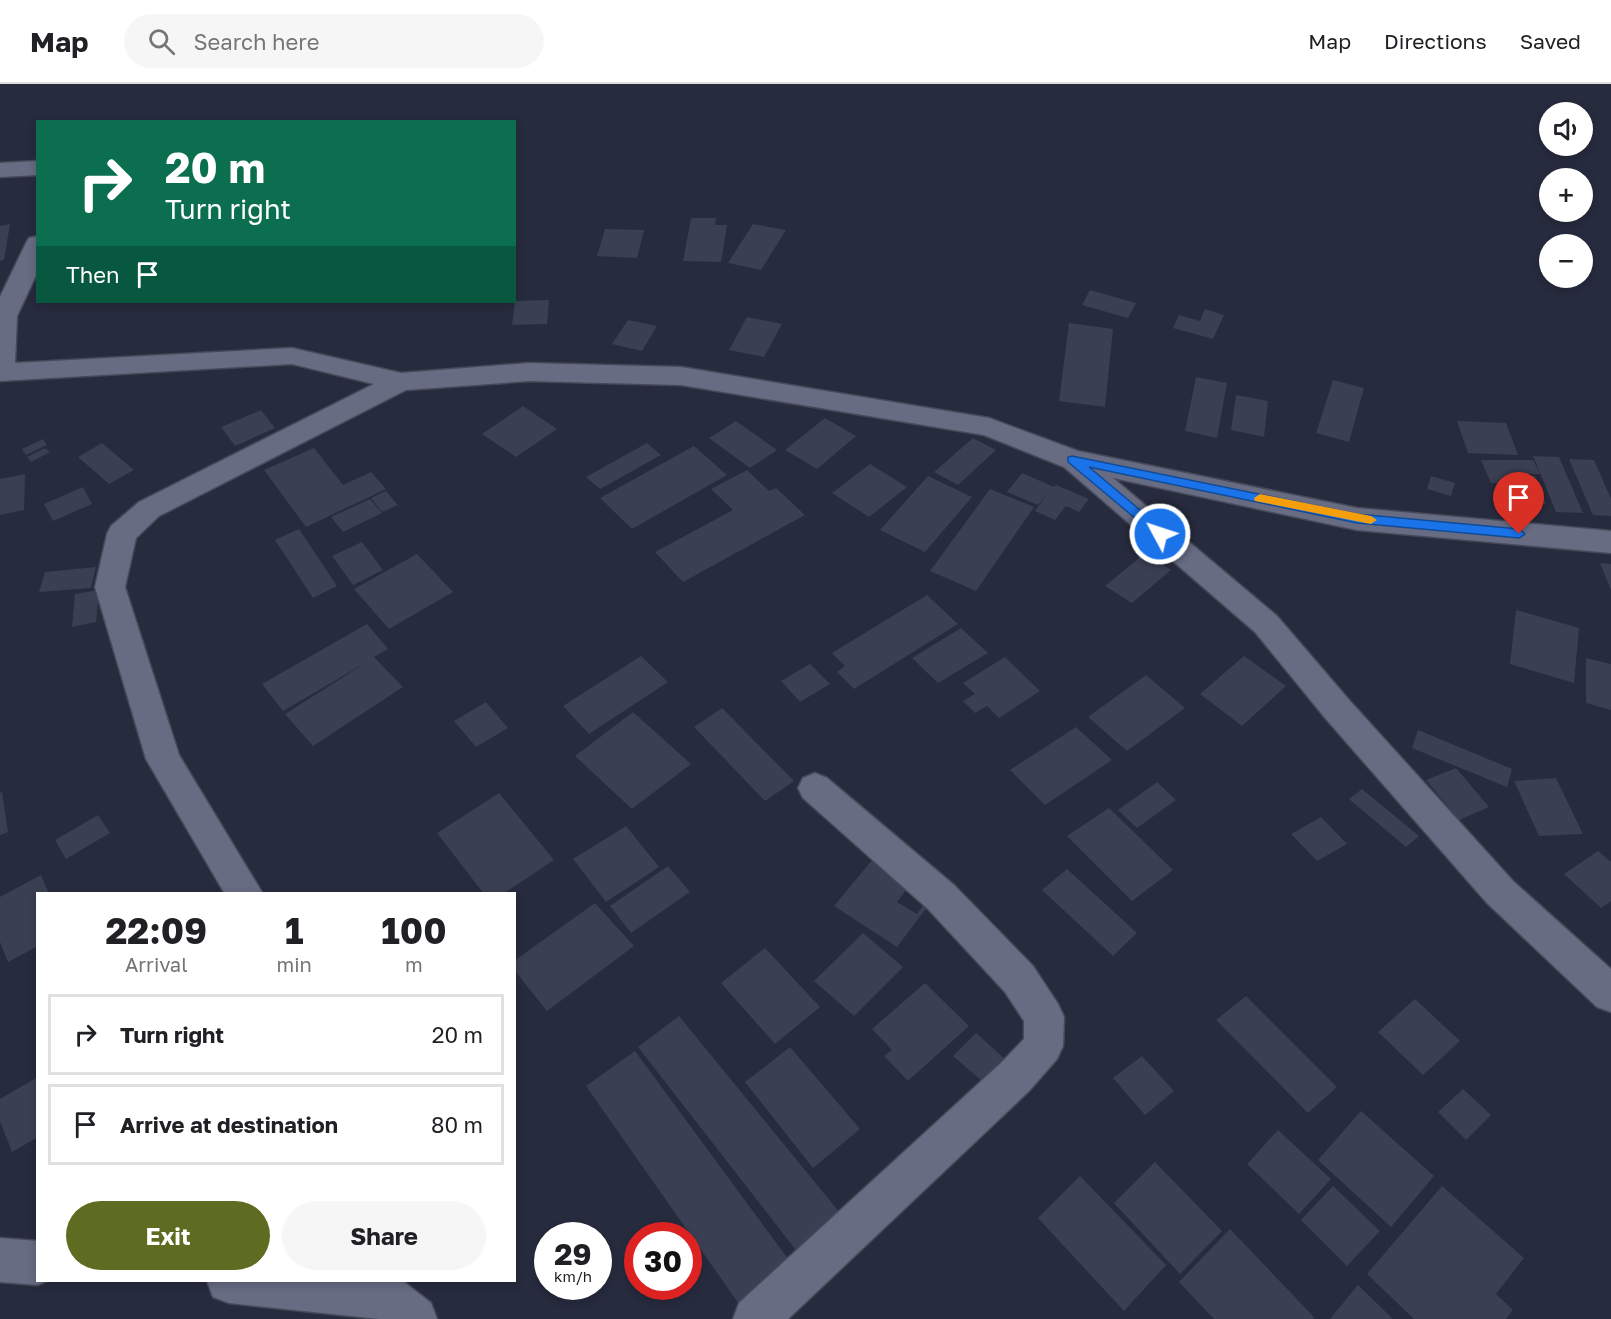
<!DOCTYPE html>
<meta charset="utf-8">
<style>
body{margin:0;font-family:"Golos Text",sans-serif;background:#f6f6f6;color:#202124;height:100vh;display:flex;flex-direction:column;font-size:22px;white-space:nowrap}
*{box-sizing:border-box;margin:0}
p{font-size:20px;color:#757577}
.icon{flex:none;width:33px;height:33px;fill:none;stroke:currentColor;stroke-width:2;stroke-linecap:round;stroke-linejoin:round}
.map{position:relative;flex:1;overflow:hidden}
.details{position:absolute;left:36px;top:808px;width:480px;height:390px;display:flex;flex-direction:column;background:#fff;border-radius:0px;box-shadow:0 3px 9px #0003}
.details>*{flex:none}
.banner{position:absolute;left:36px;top:36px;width:480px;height:183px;border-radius:0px;box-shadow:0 3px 9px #0003;background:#0b6e4f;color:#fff;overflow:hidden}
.fabs{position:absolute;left:1539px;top:18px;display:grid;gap:12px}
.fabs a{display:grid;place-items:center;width:54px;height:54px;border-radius:50%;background:#fff;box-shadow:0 3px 9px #0003;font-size:30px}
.speed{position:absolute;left:534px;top:1138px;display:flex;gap:12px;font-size:30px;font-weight:700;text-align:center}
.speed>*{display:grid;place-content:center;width:78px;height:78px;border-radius:50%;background:#fff;box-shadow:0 3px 9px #0003;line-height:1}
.speed small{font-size:15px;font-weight:400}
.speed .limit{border:9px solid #d22;background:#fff;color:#111}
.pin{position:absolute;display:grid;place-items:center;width:51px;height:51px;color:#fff;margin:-62px -26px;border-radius:50% 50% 50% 0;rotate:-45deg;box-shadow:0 0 6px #0007}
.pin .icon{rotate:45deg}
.me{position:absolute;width:66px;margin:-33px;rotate:310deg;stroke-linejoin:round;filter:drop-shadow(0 0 4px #0008)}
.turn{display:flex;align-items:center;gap:21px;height:126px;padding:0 30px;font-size:27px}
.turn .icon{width:78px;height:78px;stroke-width:2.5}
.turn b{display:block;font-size:42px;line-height:51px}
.then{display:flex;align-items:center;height:57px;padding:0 30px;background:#0003;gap:12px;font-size:22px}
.eta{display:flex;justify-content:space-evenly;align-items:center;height:102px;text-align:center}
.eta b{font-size:36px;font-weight:700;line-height:42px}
.primary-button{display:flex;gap:12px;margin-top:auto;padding:12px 30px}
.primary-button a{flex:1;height:69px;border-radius:36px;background:#5d6c20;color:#fff;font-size:24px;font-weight:700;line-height:69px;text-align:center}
.primary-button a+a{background:#f6f6f6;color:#202124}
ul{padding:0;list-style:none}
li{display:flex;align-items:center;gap:18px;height:81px;margin:0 12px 9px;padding:0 18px;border:3px solid #e0e0e0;border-radius:0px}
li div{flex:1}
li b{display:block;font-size:22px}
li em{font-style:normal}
header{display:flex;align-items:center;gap:36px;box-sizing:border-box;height:84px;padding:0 30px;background:#fff;border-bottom:2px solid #e0e0e0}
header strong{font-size:28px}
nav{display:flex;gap:33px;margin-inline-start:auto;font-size:21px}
.search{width:420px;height:54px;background:#f6f6f6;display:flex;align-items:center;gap:15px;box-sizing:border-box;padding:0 21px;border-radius:33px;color:#757577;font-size:22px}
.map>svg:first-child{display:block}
.building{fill:#3a3f53;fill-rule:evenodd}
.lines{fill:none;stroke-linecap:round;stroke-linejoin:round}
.minor-casing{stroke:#464959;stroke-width:3}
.minor{fill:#676c83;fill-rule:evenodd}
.route{fill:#1a73e8;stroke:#114b97;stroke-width:1.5}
.slow{fill:#f59e0b}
</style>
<header>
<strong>Map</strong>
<div class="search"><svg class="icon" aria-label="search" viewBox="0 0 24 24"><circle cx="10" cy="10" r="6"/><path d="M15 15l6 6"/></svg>Search here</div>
<nav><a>Map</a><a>Directions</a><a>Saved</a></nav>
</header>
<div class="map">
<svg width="1611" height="1235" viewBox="0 0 1611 1235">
<rect width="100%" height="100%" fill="#272b3e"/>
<path class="building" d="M691,134h25l-1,7h12l-6,37 -38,-1z
M10,140l-6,36 -4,1v-35z
M753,140l33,6 -25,40 -33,-7z
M605,145l39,1 -7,28 -40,-2z
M1090,206l46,13 -8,15 -46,-13z
M549,216l-2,24 -35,1 3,-24z
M1205,225l19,6 -11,24 -40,-11 6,-13 21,6z
M747,233l35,7 -18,33 -35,-7z
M628,236l29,6 -15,25 -30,-7z
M1069,239l44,6 -8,78 -46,-6z
M1196,293l31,6 -10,55 -32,-7z
M1333,296l31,8 -15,54 -33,-9z
M1236,311l32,6 -4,36 -33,-7z
M523,322l34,23 -41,28 -34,-23z
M261,326l14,18 -40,18 -14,-19z
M825,334l31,18 -39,33 -32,-19z
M736,337l41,29 -27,18 -41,-30z
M1457,337l49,2 12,32 -50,-2z
M973,354l23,12 -38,35 -24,-13z
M43,355l4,6 -21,10 -4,-6z
M102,359l32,27 -25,14 -31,-27z
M647,359l14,12 -61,34 -14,-12z
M694,362l33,29 -95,54 -32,-31z
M45,364l5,4 -19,10 -4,-5z
M314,364l29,37 28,-13 15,17 -80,38 -42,-57z
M1533,372l26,1 24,56 -27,-1z
M1569,375l25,1 17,39v17l-18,-1z
M1481,376h52l7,14h-33l5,9h-21z
M870,380l37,23 -38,30 -37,-24z
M747,386l22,21 7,-3 29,27 -122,67 -28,-30 78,-42 -22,-21z
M1022,389l32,14 2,-2 33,14 -10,13 -13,-6 -11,14 -20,-9 13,-18 -10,12 -31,-13z
M25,390l-1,36 -24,5v-36z
M1509,391l26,1 11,28 -26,-1z
M928,392l44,21 -47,55 -45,-22z
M1431,392l24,7 -4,13 -24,-7z
M83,403l9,17 -39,17 -9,-17z
M990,405l44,18 -58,84 -46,-20z
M386,407l12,14 -16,7 -11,-14z
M370,415l12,14 -39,19 -12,-15z
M299,445l38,57 -24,12 -38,-58z
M362,458l21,28 -30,15 -21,-29z
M1145,469l26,17 -39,33 -27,-17z
M417,470l36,38 -64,37 -35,-40z
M1600,479l11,1v26z
M96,483l-5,21 -52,4 6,-20z
M99,506l-3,32 -24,5 3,-33z
M927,511l31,29 -104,65 -17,-17 8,-6 -13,-13z
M1516,526l63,18 -5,55 -64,-19z
M367,540l21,25 -14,8 29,30 -90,59 -28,-32 82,-52 -84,49 -21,-27z
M961,544l27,25 -50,30 -26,-25z
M641,572l27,26 -79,52 -26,-28z
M1244,572l42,30 -44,40 -42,-32z
M1005,573l35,34 -41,27 -12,-12 -12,7 -12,-12 12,-7 -12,-11z
M1586,574l25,6v46l-25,-7z
M810,580l20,20 -30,18 -19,-21z
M1146,591l39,33 -58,43 -39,-34z
M486,618l22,26 -32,19 -22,-26z
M722,624l72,73 -29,20 -71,-74z
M633,628l58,52 -59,45 -57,-53z
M1076,643l36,33 -67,45 -35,-35z
M1418,646l94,39 -5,18 -95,-39z
M1456,684l33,39 -30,13 -33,-40z
M1556,694l27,56 -44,2 -25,-55z
M1157,698l19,18 -39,28 -19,-18z
M1362,705l57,47 -13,11 -57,-48z
M2,708l6,40 -8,3v-42z
M499,709l55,67 -51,34h-19l-47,-61z
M1109,724l64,62 -41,31 -65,-65z
M98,731l12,18 -44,26 -11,-19z
M1321,733l26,27 -30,17 -26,-27z
M626,742l33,41 -53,35 -33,-43z
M1598,767l13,11v39l-10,7 -37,-34z
M873,775l61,39 -37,49 -63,-41zM909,802l19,12 -11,16 -20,-12z
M668,782l22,26 -59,41 -21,-27z
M1067,785l70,64 -24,23 -71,-66z
M41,791l8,19h-11v52l-30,16 -8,-20v-45z
M595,819l39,43 -87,65 -33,-41v-9z
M863,849l40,34 -49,49 -40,-35z
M765,864l55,59 -45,37 -54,-61z
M925,899l44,43 -61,55 -24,-25 8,-6 -20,-21z
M1246,912l91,91 -29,26 -92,-93z
M1415,915l45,42 -37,34 -45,-43z
M679,932l166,203 -43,39 -164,-211z
M976,949l28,25 -21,24 -30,-26z
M790,963l70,82 -47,39 -68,-86z
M635,967l162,220 -51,43 -160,-228z
M1142,972l32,35 -29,24 -32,-37z
M38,993v60l-26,15 -12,-31v-22z
M1463,1005l28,26 -25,25 -28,-28z
M1361,1027l73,65 -43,51 -73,-67z
M1278,1046l53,49 -32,35 -52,-50z
M1155,1078l67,69 -42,43 -66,-71z
M1080,1092l86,89 -42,46 -86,-93z
M1333,1102l47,45 -33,35 -46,-46z
M1442,1102l82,72 -28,36 17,16 -7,9h-92l-47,-45z
M1230,1145l84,88 -1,2h-99l-35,-37z
M1358,1201l35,34h-63z"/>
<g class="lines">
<defs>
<path id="minor" d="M38,77v14l-38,2v-14z
M38,152v35l-21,45 -2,47 277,-15 109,25 128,-10 152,4 308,51 89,33 279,57 254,23v22l-254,-23 -244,-52 164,138 73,85 163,180 98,88v43l-14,-5 -110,-104 -161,-184 -71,-87 -191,-165 -80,-32 -303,-50 -152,-4 -123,9 -247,126 -23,22 -11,49 54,168 84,139h-38l-79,-135 -51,-172 12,-53 4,-8 28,-24 235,-118 -82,-20 -292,17v-84l26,-54 3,-5z
M815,689l12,5 127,107 79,81 25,38 6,13 -1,29 -6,13 -28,32 -241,228h-55l6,-16 262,-240 23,-24v-18l-19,-29 -77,-83 -125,-111 -5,-10 5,-10z
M0,1154l38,3v40h9l-9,4 -38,-3z
M207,1197h196l28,22 6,16h-58l-150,-16 -16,-6z"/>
</defs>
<use href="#minor" class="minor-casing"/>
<use href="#minor" class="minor"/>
</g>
<path class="route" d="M1072,372l285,58 162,15 6,5 -6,4 -162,-15 -268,-56 76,64 1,3 -1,3 -5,2 -92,-77v-5z"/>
<path class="slow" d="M1260,410l111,22 6,4 -6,4 -116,-23 -1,-3z"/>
</svg>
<div class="fabs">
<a><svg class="icon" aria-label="sound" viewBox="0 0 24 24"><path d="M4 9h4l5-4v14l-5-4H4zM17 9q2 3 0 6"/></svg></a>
<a>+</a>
<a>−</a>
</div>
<div class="speed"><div>29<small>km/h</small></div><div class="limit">30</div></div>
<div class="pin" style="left:1519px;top:450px;background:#d93025"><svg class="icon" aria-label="arrive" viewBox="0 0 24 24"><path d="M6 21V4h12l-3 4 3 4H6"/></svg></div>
<svg class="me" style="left:1160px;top:450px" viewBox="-20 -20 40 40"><circle r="17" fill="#1a73e8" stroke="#fff" stroke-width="3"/><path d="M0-11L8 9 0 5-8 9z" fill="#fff"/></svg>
<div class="banner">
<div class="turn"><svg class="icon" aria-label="right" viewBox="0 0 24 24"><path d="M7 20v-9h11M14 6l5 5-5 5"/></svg><div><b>20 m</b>Turn right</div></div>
<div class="then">Then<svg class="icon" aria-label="arrive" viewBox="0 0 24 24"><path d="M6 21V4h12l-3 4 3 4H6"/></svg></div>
</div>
<section class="details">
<div class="eta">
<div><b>22:09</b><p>Arrival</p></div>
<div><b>1</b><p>min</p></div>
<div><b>100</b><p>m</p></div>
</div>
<ul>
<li><svg class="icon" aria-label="right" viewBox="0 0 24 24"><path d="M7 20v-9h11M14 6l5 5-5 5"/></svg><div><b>Turn right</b></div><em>20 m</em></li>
<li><svg class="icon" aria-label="arrive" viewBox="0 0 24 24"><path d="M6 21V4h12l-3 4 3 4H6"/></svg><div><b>Arrive at destination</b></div><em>80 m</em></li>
</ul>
<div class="primary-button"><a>Exit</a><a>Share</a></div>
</section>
</div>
